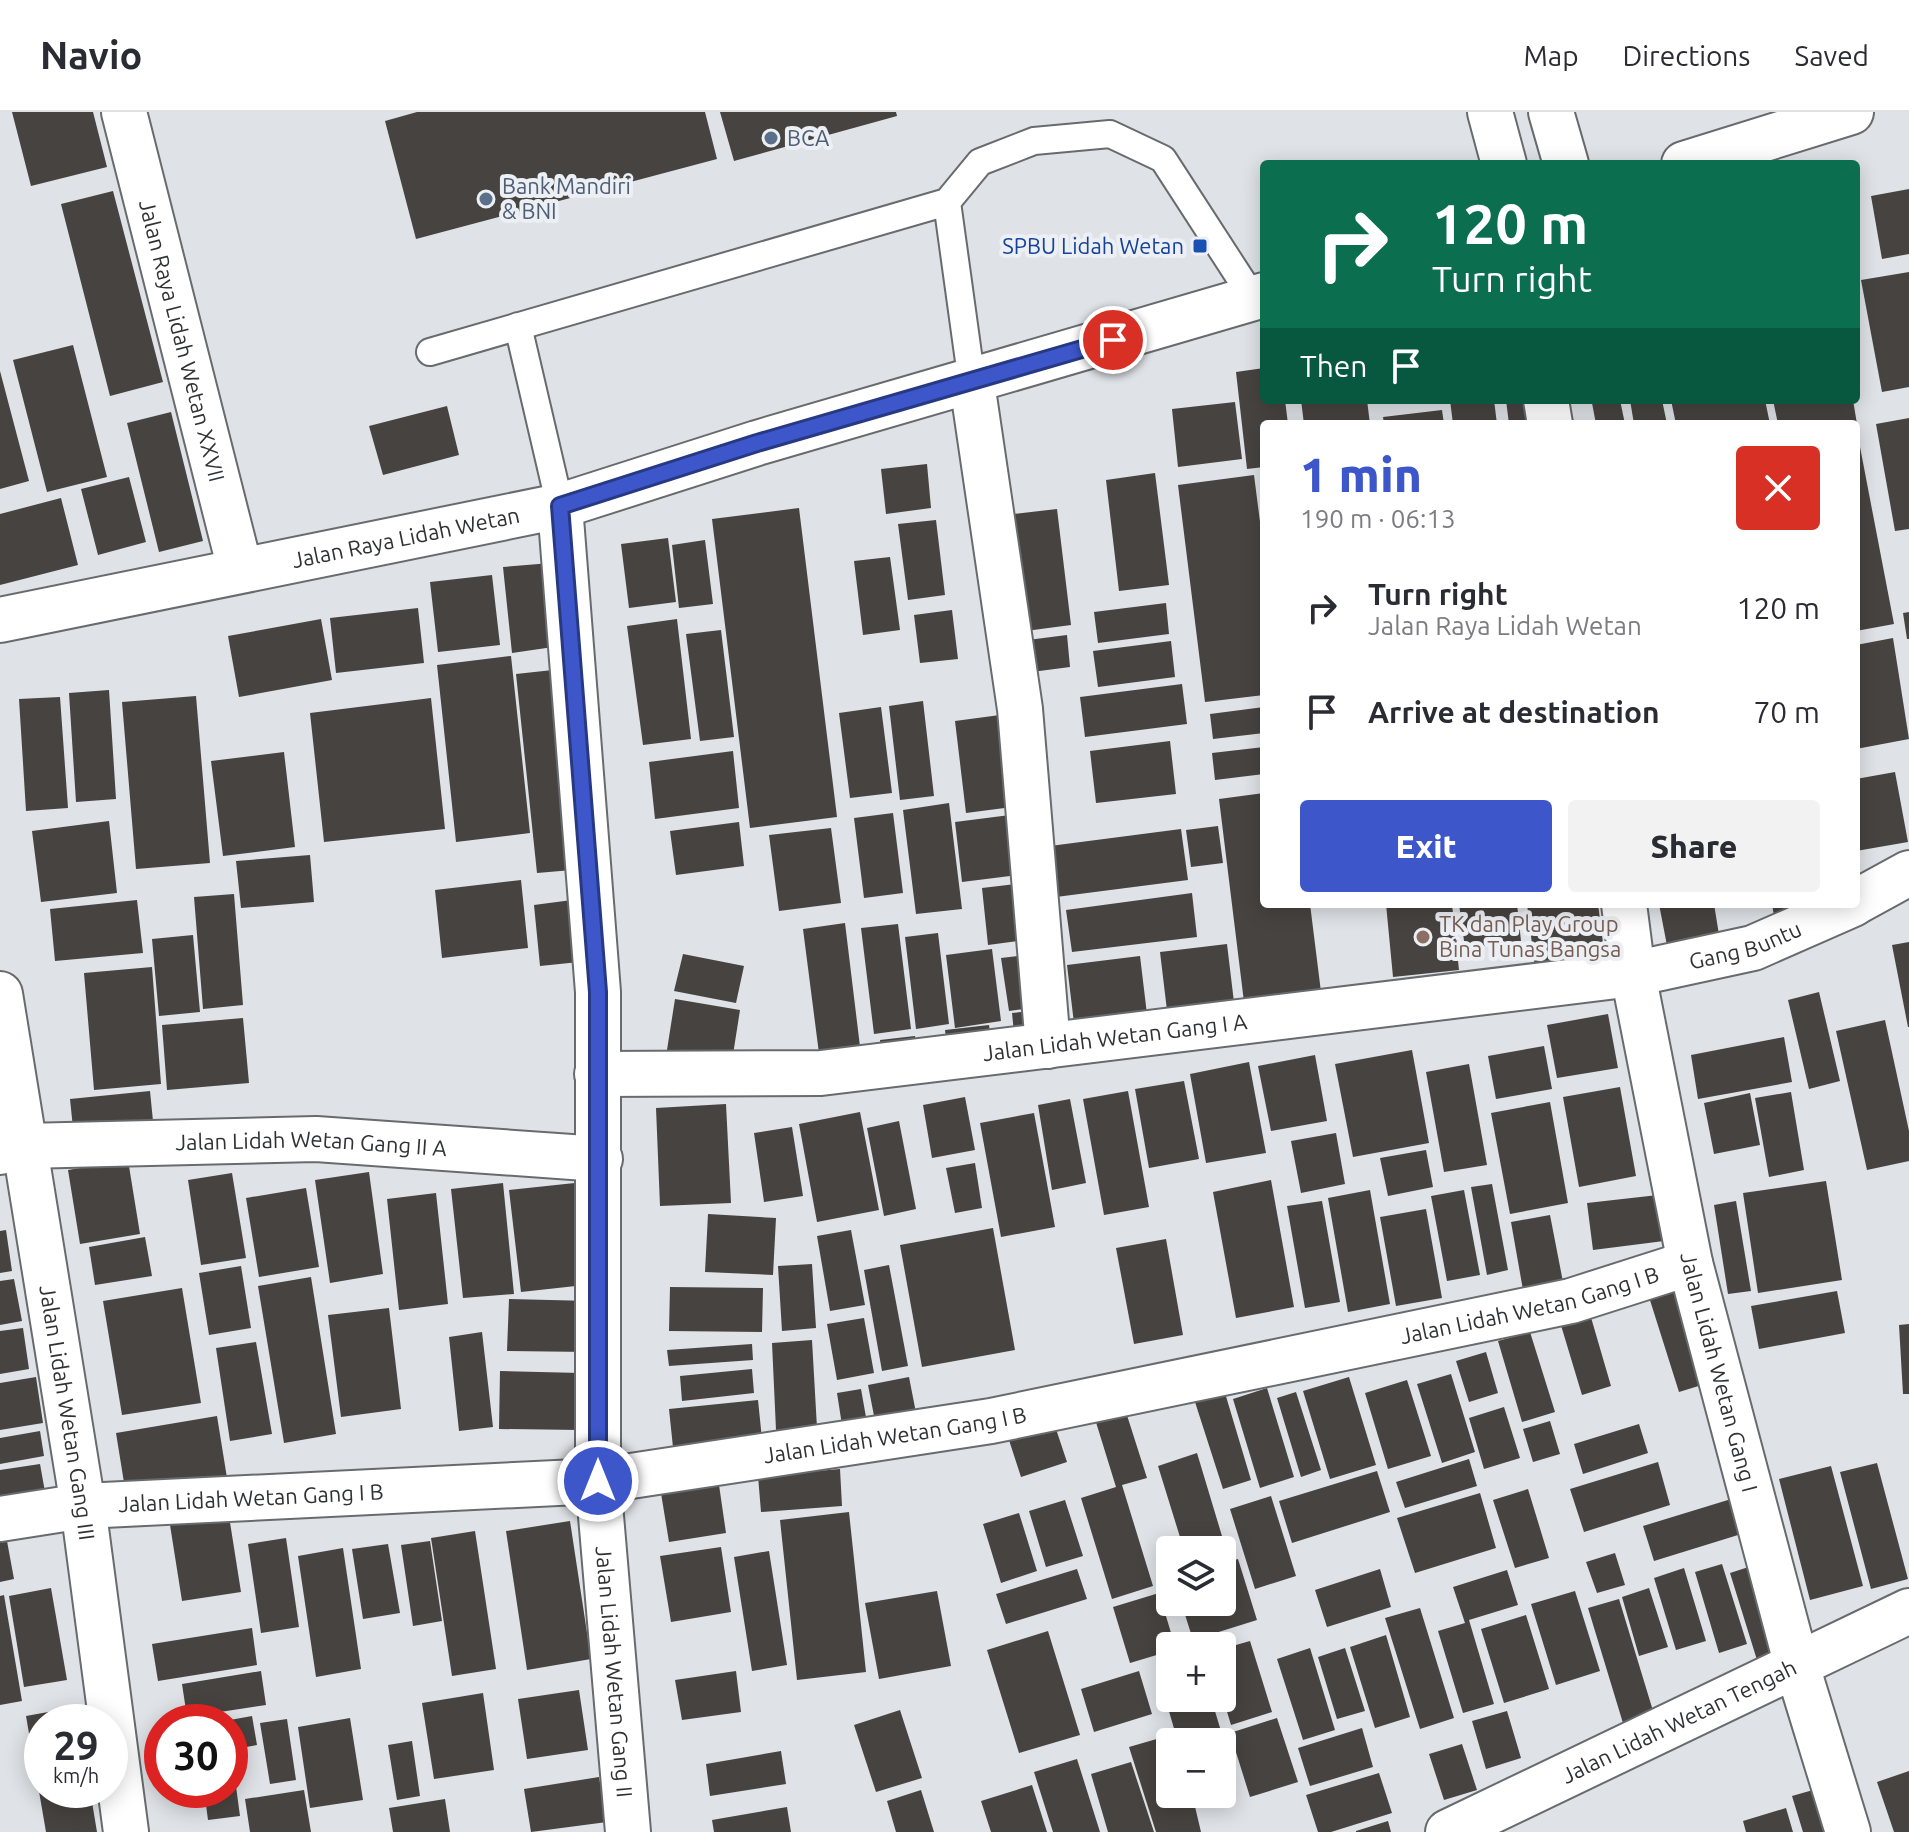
<!DOCTYPE html>
<meta charset="utf-8">
<style>
body{margin:0;font-family:Ubuntu,sans-serif;background:#f2f2f3;color:#2b2b33;height:100vh;display:flex;flex-direction:column;font-size:30px;white-space:nowrap}
*{box-sizing:border-box;margin:0}
p{font-size:26px;color:#7c7c81}
.icon{flex:none;width:44px;height:44px;fill:none;stroke:currentColor;stroke-width:2;stroke-linecap:round;stroke-linejoin:round}
.map{position:relative;flex:1;overflow:hidden}
.sheet{position:absolute;left:1260px;top:308px;width:600px;height:488px;display:flex;flex-direction:column;background:#fff;border-radius:8px;box-shadow:0 4px 20px #0003}
.sheet>*{flex:none}
.top-card{position:absolute;left:1260px;top:48px;width:600px;height:244px;border-radius:8px;box-shadow:0 4px 20px #0003;background:#0b6e4f;color:#fff;overflow:hidden}
.fabs{position:absolute;left:1156px;top:1424px;display:grid;gap:16px}
.fabs a{display:grid;place-items:center;width:80px;height:80px;border-radius:8px;background:#fff;box-shadow:0 4px 20px #0003;font-size:40px}
.speed{position:absolute;left:24px;top:1592px;display:flex;gap:16px;font-size:40px;font-weight:700;text-align:center}
.speed>*{display:grid;place-content:center;width:104px;height:104px;border-radius:50%;background:#fff;box-shadow:0 4px 20px #0003;line-height:1}
.speed small{font-size:20px;font-weight:400}
.speed .limit{border:12px solid #d22;background:#fff;color:#111}
.pin{position:absolute;display:grid;place-items:center;width:68px;height:68px;color:#fff;margin:-34px;border:4px solid #fff;border-radius:50%;box-shadow:0 2px 8px #0007}
.me{position:absolute;width:88px;margin:-44px;rotate:0deg;stroke-linejoin:round;filter:drop-shadow(0 0 6px #0008)}
.turn{display:flex;align-items:center;gap:28px;height:168px;padding:0 40px;font-size:36px}
.turn .icon{width:104px;height:104px;stroke-width:2.5}
.turn b{display:block;font-size:56px;line-height:68px}
.then{display:flex;align-items:center;height:76px;padding:0 40px;background:#0003;gap:16px;font-size:30px}
.round{display:grid;place-items:center;flex:none;width:84px;height:84px;border-radius:8px;background:#f2f2f3}
.overview{display:flex;align-items:center;justify-content:space-between;height:136px;padding:0 40px}
h1{font-size:48px;font-weight:800;line-height:60px;color:#3d57ca}
.cta{display:flex;gap:16px;margin-top:auto;padding:16px 40px}
.cta a{flex:1;height:92px;border-radius:8px;background:#3d57ca;color:#fff;font-size:32px;font-weight:800;line-height:92px;text-align:center}
.cta a+a{background:#f2f2f3;color:#2b2b33}
ul{padding:0;list-style:none}
li{display:flex;align-items:center;gap:24px;height:104px;padding:0 40px}
li div{flex:1}
li b{display:block;font-size:30px}
li em{font-style:normal}
header{display:flex;align-items:center;gap:48px;box-sizing:border-box;height:112px;padding:0 40px;background:#fff;border-bottom:2px solid #e1e1e2}
header strong{font-size:38px}
nav{display:flex;gap:44px;margin-inline-start:auto;font-size:28px}
.map>svg:first-child{display:block}
.building{fill:#474341}
.lines{fill:none;stroke-linecap:round;stroke-linejoin:round}
.service-casing{stroke:#686b6e;stroke-width:30}
.minor-casing{stroke:#686b6e;stroke-width:48}
.secondary-casing{stroke:#686b6e;stroke-width:48}
.service{stroke:#fff;stroke-width:26}
.minor{stroke:#fff;stroke-width:44}
.secondary{stroke:#fff;stroke-width:44}
.route-casing{stroke:#283983;stroke-width:20}
.route{stroke:#3d57ca;stroke-width:14}
.service-dot{fill:#5c6f8a;stroke:#eceff3;stroke-width:3}
.transit-dot{fill:#1a4fb4;stroke:#eceff3;stroke-width:3}
.education-dot{fill:#8d6e63;stroke:#eceff3;stroke-width:3}
.labels{text-anchor:middle;stroke-width:8;stroke-linejoin:round;paint-order:stroke}
.service-label{font-size:22px;fill:#4e5e75;stroke:#eceff3;text-anchor:start}
.transit-label{font-size:22px;fill:#164399;stroke:#eceff3;text-anchor:end}
.street-label{font-size:22px;fill:#313234;stroke:#eceff3}
.education-label{font-size:22px;fill:#785e54;stroke:#eceff3;text-anchor:start}
</style>
<header>
<strong>Navio</strong>
<nav><a>Map</a><a>Directions</a><a>Saved</a></nav>
</header>
<div class="map">
<svg width="1909" height="1720" viewBox="0 0 1909 1720">
<rect width="100%" height="100%" fill="#dfe2e6"/>
<path class="building" d="M12,0h81l14,55 -76,19z
M417,0h288l12,47 -301,80 -31,-118z
M720,0h176l1,4 -163,45z
M1909,77v65l-27,5 -11,-63z
M113,79l50,191 -53,14 -49,-192z
M1909,160v115l-27,5 -21,-112z
M73,233l34,132 -60,15 -34,-132z
M1264,256v32h21l3,24h-24v43l-17,2 -11,-97z
M0,259l29,110 -29,8z
M1301,288h66l3,24h-66z
M1450,288h44l3,24h-44z
M1506,288h30l3,24h-30z
M1620,288l5,24h-29l-4,-21z
M1630,288h32l5,24h-33z
M1671,288h94l5,24h-94z
M1773,288h80l4,24h-79z
M1235,290l7,57 -64,8 -6,-58z
M447,294l12,49 -76,20 -14,-49z
M1442,298l2,14h-60l-1,-7z
M171,300l32,129 -44,11 -32,-129z
M1909,306v111l-14,2 -19,-107z
M1856,314l38,198 -38,7z
M927,352l4,44 -45,6 -5,-45z
M1155,361l14,112 -50,6 -13,-111z
M1254,363l10,78v142l-59,7 -27,-217z
M129,365l17,65 -48,13 -17,-66z
M61,386l17,67 -78,20v-71z
M799,396l38,309 -87,11 -38,-309z
M1057,397l14,116 -53,7 -14,-117z
M936,408l9,75 -37,5 -10,-76z
M668,426l8,64 -47,6 -8,-64z
M705,428l8,64 -34,4 -7,-63z
M890,445l10,73 -37,5 -9,-74z
M551,451l9,83 -48,7 -9,-86z
M492,463l8,70 -62,7 -8,-70z
M1166,491l3,31 -71,9 -4,-31z
M418,496l6,55 -88,10 -6,-55z
M952,498l6,49 -38,4 -6,-48z
M1909,500v27h-2l-4,-26z
M321,507l11,61 -93,17 -11,-61z
M677,507l14,120 -48,6 -16,-119z
M721,518l13,107 -34,4 -14,-107z
M1067,523l3,32 -46,6 -4,-32z
M1893,526l16,101 -53,10v-104z
M1171,529l4,36 -77,10 -5,-36z
M511,544l19,177 -74,9 -19,-177z
M562,557l22,200 -47,4 -21,-199z
M1182,572l5,40 -102,13 -5,-40z
M109,578l7,109 -40,3 -7,-109z
M196,584l14,167 -74,6 -14,-167z
M60,585l8,111 -42,3 -7,-112z
M431,586l14,131 -121,13 -14,-129z
M923,589l11,95 -34,4 -11,-94z
M881,595l11,86 -42,5 -11,-85z
M1264,595v26l-51,6 -3,-25z
M1015,601l12,92 -61,8 -11,-92z
M1170,629l6,53 -80,9 -6,-52z
M1264,635v27l-49,6 -3,-27z
M733,639l6,57 -84,11 -6,-57z
M284,640l11,95 -72,9 -12,-95z
M1895,660l13,70 -52,9v-72z
M1264,681v111h46l11,88 -77,10 -25,-203z
M949,691l13,106 -46,5 -13,-104z
M893,701l10,80 -39,5 -10,-80z
M1025,701l8,60 -71,9 -7,-60z
M109,709l8,72 -76,9 -9,-71z
M739,710l5,44 -68,9 -6,-44z
M1218,714l5,37 -32,4 -5,-37z
M831,716l10,75 -62,8 -10,-76z
M1181,717l7,51 -132,17 -6,-51z
M310,743l4,47 -73,6 -5,-47z
M521,768l7,68 -86,10 -7,-68z
M1025,771l7,56 -44,6 -6,-57z
M1192,781l5,44 -125,15 -6,-42z
M234,782l9,111 -40,4 -9,-112z
M137,788l6,53 -88,8 -5,-52z
M572,788l7,62 -39,4 -6,-61z
M1386,792h66l7,66 -66,7z
M1459,792h58l4,37 -56,7z
M1527,792h71l9,70 -70,10z
M1659,792h55l7,43 -52,9z
M1772,792h36l-32,24z
M845,811l17,140 -41,6 -18,-140z
M898,812l13,105 -37,5 -13,-106z
M938,821l11,91 -33,5 -11,-92z
M193,823l7,77 -41,4 -7,-77z
M1909,830v85h-1l-16,-82z
M1227,832l9,75 -67,8 -9,-75z
M992,837l9,72 -46,7 -9,-73z
M683,842l61,12 -8,37 -62,-12z
M1033,842l6,53 -30,4 -8,-53z
M1140,844l9,75 -73,9 -9,-75z
M152,855l9,117 -67,6 -10,-117z
M1819,880l21,89 -31,8 -21,-89z
M675,887l65,11 -8,51 -65,-11z
M1042,898l-27,33 -3,-30z
M1608,902l10,54 -61,10 -10,-53z
M243,906l6,65 -82,7 -5,-65z
M1885,908l24,111v30l-42,9 -31,-139z
M989,913l3,22 -44,5 -3,-22z
M915,924l4,23 -37,5 -2,-24z
M1784,925l8,45 -94,17 -7,-44z
M1544,934l8,43 -56,10 -8,-43z
M1412,938l17,93 -76,14 -18,-93z
M1315,943l12,66 -56,10 -13,-65z
M1249,950l17,91 -60,10 -16,-89z
M1469,952l18,101 -43,7 -18,-100z
M1184,969l15,78 -50,9 -14,-79z
M1620,975l16,89 -57,11 -16,-90z
M150,979l4,40 -80,7 -4,-39z
M1128,979l21,116 -45,8 -21,-116z
M1791,980l13,78 -35,7 -14,-79z
M1750,981l10,52 -46,9 -10,-51z
M965,985l10,53 -43,8 -9,-53z
M1070,987l16,84 -34,7 -14,-85z
M1550,990l18,101 -58,11 -19,-101z
M726,992l5,99 -71,3 -4,-98z
M860,1000l19,98 -62,12 -18,-98z
M1034,1001l21,114 -54,10 -21,-114z
M899,1009l17,88 -32,7 -17,-88z
M792,1015l11,69 -39,6 -10,-69z
M1336,1021l9,51 -44,9 -10,-52z
M1426,1038l7,37 -45,9 -8,-38z
M128,1048l12,74 -60,10 -12,-74z
M975,1051l7,45 -27,5 -9,-45z
M369,1060l14,102 -53,9 -15,-103z
M232,1061l14,85 -45,7 -13,-85z
M1271,1068l23,127 -58,11 -23,-126z
M1826,1069l16,99 -84,13 -15,-100z
M584,1070l10,102 -73,8 -12,-102z
M503,1071l11,111 -51,4 -12,-109z
M1492,1072l16,86 -21,5 -16,-88z
M306,1076l13,79 -60,10 -13,-79z
M1370,1078l20,114 -42,8 -20,-114z
M1464,1078l16,85 -33,6 -16,-85z
M436,1081l12,111 -49,6 -12,-111z
M1658,1083l6,46 -71,9 -6,-47z
M1322,1089l18,101 -35,6 -18,-102z
M1736,1089l15,90 -23,3 -14,-89z
M1426,1097l16,89 -46,8 -16,-89z
M708,1102l68,4 -3,57 -68,-3z
M1550,1103l13,67 -40,8 -12,-68z
M993,1116l22,122 -93,17 -22,-122z
M6,1118l6,41 -12,2v-42z
M851,1118l14,75 -35,6 -13,-75z
M145,1125l7,39 -57,9 -6,-38z
M1166,1127l17,96 -49,9 -18,-96z
M812,1152l4,64 -34,3 -4,-65z
M889,1153l19,101 -26,5 -18,-101z
M241,1154l10,62 -42,7 -10,-62z
M311,1165l25,157 -52,9 -26,-157z
M14,1167l8,42 -22,4v-44z
M1689,1173l29,95 -39,12 -30,-95z
M670,1175l93,1 -1,44 -93,-1z
M182,1176l19,115 -79,12 -19,-114z
M1837,1179l8,42 -86,16 -8,-43z
M509,1187l82,2 -2,51 -82,-1z
M389,1196l12,101 -60,8 -13,-102z
M1590,1202l21,72 -29,9 -22,-73z
M864,1206l10,55 -37,7 -10,-56z
M1909,1212v70h-6l-4,-69z
M23,1216l6,41 -29,5v-43z
M482,1220l11,95 -34,4 -10,-94z
M1530,1220l25,80 -33,10 -24,-81z
M812,1228l5,88 -41,2 -4,-87z
M256,1230l16,92 -42,7 -14,-93z
M752,1232l1,16 -84,6 -2,-16z
M1486,1240l12,41 -29,9 -13,-41z
M752,1257l2,24 -72,8 -2,-25z
M500,1259l81,2 -1,57 -81,-1z
M1451,1262l24,78 -33,11 -25,-79z
M36,1265l7,46 -43,7v-47z
M909,1265l8,41 -41,8 -8,-41z
M1349,1265l27,88 -46,14 -27,-88z
M1407,1268l24,76 -43,13 -23,-76z
M1267,1276l27,89 -34,11 -27,-89z
M861,1277l8,45 -25,4 -7,-45z
M1296,1280l25,78 -20,7 -24,-79z
M1225,1281l26,87 -28,9 -28,-87z
M758,1288l5,49 -89,8 -5,-48z
M1504,1295l16,51 -36,11 -15,-51z
M1125,1297l22,69 -25,7 31,101 -41,13 -31,-101 35,-11 -21,-68z
M217,1304l10,62 -101,17 -10,-62z
M1550,1309l10,33 -27,8 -10,-33z
M1054,1311l13,39 -46,15 -13,-40z
M1639,1312l9,29 -65,21 -9,-30z
M40,1319l4,25 -44,8v-26z
M1197,1341l31,103 -6,1v-7h-38l-26,-84z
M1469,1347l8,27 -72,22 -9,-26z
M1658,1350l12,43 -86,27 -14,-43z
M1877,1351l31,116 -37,10 -31,-117z
M40,1352l7,39 -47,8v-41z
M1831,1354l32,120 -53,14 -31,-121z
M840,1357l2,37 -81,6 -3,-36z
M1377,1359l13,41 -98,31 -13,-42z
M718,1366l8,55 -57,9 -9,-55z
M1528,1377l21,69 -34,10 -22,-68z
M1480,1381l16,55 -81,25 -18,-55z
M1271,1384l25,80 -41,13 -25,-80z
M1741,1384l10,35 -97,30 -11,-35z
M1065,1388l18,56 -37,11 -17,-56z
M849,1400l17,160 -69,8 -17,-160z
M1019,1401l18,58 -36,12 -18,-59z
M229,1404l12,76 -59,9 -12,-76z
M570,1409l21,138 -64,11 -21,-139z
M475,1419l21,138 -44,7 -21,-138z
M286,1426l13,89 -38,6 -13,-89z
M7,1429l7,38 -14,3v-40z
M430,1429l12,80 -29,5 -12,-81z
M388,1432l12,69 -37,6 -11,-70z
M721,1435l10,65 -60,10 -11,-66z
M343,1436l18,121 -45,8 -18,-121z
M769,1439l18,114 -35,6 -18,-114z
M1615,1441l10,32 -28,8 -11,-31z
M1238,1447l19,61 -64,20 -12,-38h41v-38z
M1761,1451l26,87 -30,10 -27,-87z
M1722,1452l25,80 -28,9 -24,-81z
M1684,1456l22,73 -30,9 -22,-72z
M1077,1457l10,30 -81,25 -10,-30z
M1380,1457l11,38 -64,20 -12,-37z
M1507,1458l11,35 -49,15 25,84 -31,9 -25,-82 27,-8 -12,-36z
M51,1476l16,92 -43,7 -15,-91z
M1649,1476l19,59 -29,9 -17,-59z
M937,1479l14,75 -72,13 -14,-76z
M1575,1479l25,80 -44,14 -25,-81z
M1159,1481l16,53h-5v5l-40,12 -17,-56z
M4,1483l18,106 -22,4v-109z
M1619,1487l38,125 -31,9 -38,-125z
M1420,1496l34,110 -34,11 -35,-111z
M1526,1503l23,74 -45,14 -23,-74z
M252,1516l5,37 -99,16 -6,-37z
M1048,1519l32,104 -61,18 -32,-103z
M1386,1523l24,82 -35,11 -25,-81z
M1250,1529l22,71 -41,13 -9,-30v-46z
M1310,1536l25,82 -32,10 -26,-81z
M1345,1536l20,63 -28,8 -19,-62z
M1170,1558v28h41l23,76 -12,4v-36h-44l-20,-68z
M261,1559l5,34 -79,12 -5,-33z
M736,1559l5,41 -59,8 -7,-40z
M1139,1559l13,43 -58,18 -13,-43z
M579,1578l9,60 -61,9 -9,-60z
M483,1581l11,77 -60,9 -12,-76z
M76,1595l2,15h-36v68h48l7,42h-51l-20,-116z
M900,1598l22,68 -46,14 -22,-67z
M1507,1599l14,47 -35,11 -14,-48z
M252,1604l5,29 -27,5v-30z
M350,1606l13,82 -53,8 -12,-81z
M1277,1606l21,64 -48,15 -20,-64z
M287,1607l9,61 -26,4 -10,-61z
M1362,1616l11,39 -63,19 -12,-38z
M1174,1622l2,8h-6v52h22l9,38h-45l-27,-85z
M412,1629l8,55 -23,4 -9,-55z
M1462,1632l15,46 -33,10 -15,-46z
M781,1639l5,33 -76,12 -4,-32z
M232,1645l8,59 -32,4 -4,-30h26z
M1077,1647l23,73h-47l-19,-60z
M1131,1650l23,70h-46l-17,-58z
M1909,1659v61h-15l-17,-50z
M1379,1661l13,40 -61,19h-13l-12,-37z
M599,1665l8,45 -76,10 -7,-43z
M1032,1673l15,47h-56l-10,-31z
M1820,1676l14,44h-31l-11,-36z
M304,1678l7,42h-61l-5,-33z
M921,1678l13,42h-38l-9,-31z
M445,1687l5,33h-57l-4,-24z
M787,1695l4,25h-77l-2,-12z
M1786,1696l7,24h-47l-3,-11z
M1388,1709l3,11h-35v-1z"/>
<g class="lines">
<defs>
<path id="service" d="M947,90l25,181
M518,214l42,180
M430,240l517,-150 33,-40 54,-21 76,-7 53,25 90,139"/>
<g id="minor">
<path id="s1" d="M124,0l116,457"/>
<path d="M1490,0l14,52"/>
<path d="M1551,0l15,52"/>
<path d="M972,271l48,326 28,337"/>
<path d="M1546,288l4,24"/>
<path id="s2" d="M560,394l38,486v489l30,351"/>
<path d="M1856,790l53,-29"/>
<path id="s3" d="M1624,792l9,70 57,289 107,403 51,166"/>
<path id="s4" d="M0,882l83,512 43,326"/>
<path id="s5" d="M597,962l224,-1 812,-99 120,-26 100,-44"/>
<path id="s6" d="M0,1040l24,-6 292,-7 284,20"/>
<path id="s7" d="M0,1407l83,-13 515,-25 393,-60 580,-120 119,-38"/>
<path id="s8" d="M1448,1720l461,-221"/>
</g>
<g id="secondary">
<path d="M1684,52l167,-52"/>
<path id="s9" d="M0,508l560,-114 197,-63 507,-148"/>
</g>
</defs>
<use href="#service" class="service-casing"/>
<use href="#minor" class="minor-casing"/>
<use href="#secondary" class="secondary-casing"/>
<use href="#service" class="service"/>
<use href="#minor" class="minor"/>
<use href="#secondary" class="secondary"/>
</g>
<g class="lines">
<defs>
<path id="route" d="M598,1369v-489l-38,-486 197,-63 356,-103"/>
</defs>
<use href="#route" class="route-casing"/>
<use href="#route" class="route"/>
</g>
<g class="service-dot">
<circle cx="771" cy="26" r="8"/>
<circle cx="486" cy="87" r="8"/>
</g>
<rect class="transit-dot" x="1192" y="126" width="16" height="16" rx="4"/>
<circle class="education-dot" cx="1423" cy="825" r="8"/>
<g class="labels">
<g class="service-label">
<text x="787" y="34">BCA</text>
<text x="502" y="82">Bank Mandiri<tspan x="502" dy="25">&amp; BNI</tspan></text>
</g>
<g class="transit-label">
<text x="1184" y="142">SPBU Lidah Wetan</text>
</g>
<g class="street-label">
<text dy="8" stroke="none"><textPath href="#s1" startOffset="236">Jalan Raya Lidah Wetan XXVII</textPath></text>
<text dy="8" stroke="none"><textPath href="#s9" startOffset="414">Jalan Raya Lidah Wetan</textPath></text>
<text dy="8" stroke="none"><textPath href="#s5" startOffset="1158">Gang Buntu</textPath></text>
<text dy="8" stroke="none"><textPath href="#s5" startOffset="520">Jalan Lidah Wetan Gang I A</textPath></text>
<text dy="8" stroke="none"><textPath href="#s6" startOffset="312">Jalan Lidah Wetan Gang II A</textPath></text>
<text dy="8" stroke="none"><textPath href="#s7" startOffset="1548">Jalan Lidah Wetan Gang I B</textPath></text>
<text dy="8" stroke="none"><textPath href="#s3" startOffset="478">Jalan Lidah Wetan Gang I</textPath></text>
<text dy="8" stroke="none"><textPath href="#s4" startOffset="424">Jalan Lidah Wetan Gang III</textPath></text>
<text dy="8" stroke="none"><textPath href="#s7" startOffset="900">Jalan Lidah Wetan Gang I B</textPath></text>
<text dy="8" stroke="none"><textPath href="#s7" startOffset="252">Jalan Lidah Wetan Gang I B</textPath></text>
<text dy="8" stroke="none"><textPath href="#s2" startOffset="1168">Jalan Lidah Wetan Gang II</textPath></text>
<text dy="8" stroke="none"><textPath href="#s8" startOffset="256">Jalan Lidah Wetan Tengah</textPath></text>
</g>
<g class="education-label">
<text x="1439" y="820">TK dan Play Group<tspan x="1439" dy="25">Bina Tunas Bangsa</tspan></text>
</g>
</g>
</svg>
<div class="fabs">
<a><svg class="icon" aria-label="layers" viewBox="0 0 24 24"><path d="M12 4l9 5-9 5-9-5zM3 14l9 5 9-5"/></svg></a>
<a>+</a>
<a>−</a>
</div>
<div class="speed"><div>29<small>km/h</small></div><div class="limit">30</div></div>
<div class="pin" style="left:1113px;top:228px;background:#d93025"><svg class="icon" aria-label="arrive" viewBox="0 0 24 24"><path d="M6 21V4h12l-3 4 3 4H6"/></svg></div>
<svg class="me" style="left:598px;top:1369px" viewBox="-20 -20 40 40"><circle r="17" fill="#3d57ca" stroke="#fff" stroke-width="3"/><path d="M0-11L8 9 0 5-8 9z" fill="#fff"/></svg>
<div class="top-card">
<div class="turn"><svg class="icon" aria-label="right" viewBox="0 0 24 24"><path d="M7 20v-9h11M14 6l5 5-5 5"/></svg><div><b>120 m</b>Turn right</div></div>
<div class="then">Then<svg class="icon" aria-label="arrive" viewBox="0 0 24 24"><path d="M6 21V4h12l-3 4 3 4H6"/></svg></div>
</div>
<section class="sheet">
<div class="overview"><div><h1>1 min</h1><p>190 m · 06:13</p></div><a class="round" style="background:#d93025;color:#fff"><svg class="icon" aria-label="close" viewBox="0 0 24 24"><path d="M6 6l12 12M18 6L6 18"/></svg></a></div>
<ul>
<li><svg class="icon" aria-label="right" viewBox="0 0 24 24"><path d="M7 20v-9h11M14 6l5 5-5 5"/></svg><div><b>Turn right</b><p>Jalan Raya Lidah Wetan</p></div><em>120 m</em></li>
<li><svg class="icon" aria-label="arrive" viewBox="0 0 24 24"><path d="M6 21V4h12l-3 4 3 4H6"/></svg><div><b>Arrive at destination</b></div><em>70 m</em></li>
</ul>
<div class="cta"><a>Exit</a><a>Share</a></div>
</section>
</div>
